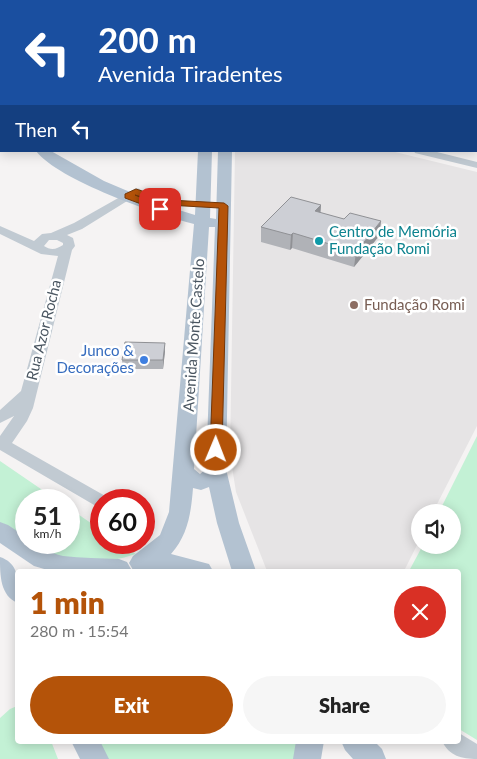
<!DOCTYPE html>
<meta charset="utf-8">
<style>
body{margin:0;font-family:Lato,sans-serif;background:#f6f6f6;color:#222;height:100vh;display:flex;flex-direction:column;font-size:19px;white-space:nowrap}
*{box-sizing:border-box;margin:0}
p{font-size:16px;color:#767676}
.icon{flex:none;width:28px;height:28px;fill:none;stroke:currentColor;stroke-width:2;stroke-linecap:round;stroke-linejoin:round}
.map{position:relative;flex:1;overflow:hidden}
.drawer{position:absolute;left:15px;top:569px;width:446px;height:175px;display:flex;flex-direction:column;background:#fff;border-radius:5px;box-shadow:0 2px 12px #0003}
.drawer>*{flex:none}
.hud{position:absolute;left:0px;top:0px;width:478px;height:152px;box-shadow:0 2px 12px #0003;background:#1a4fa0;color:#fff;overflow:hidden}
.fabs{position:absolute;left:411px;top:504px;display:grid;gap:10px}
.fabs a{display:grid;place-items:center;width:50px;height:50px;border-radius:50%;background:#fff;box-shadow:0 2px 12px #0003;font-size:25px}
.speed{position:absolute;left:15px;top:489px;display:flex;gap:10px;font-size:25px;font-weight:700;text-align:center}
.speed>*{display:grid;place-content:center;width:65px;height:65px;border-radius:50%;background:#fff;box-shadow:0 2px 12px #0003;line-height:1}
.speed small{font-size:12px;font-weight:400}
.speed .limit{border:8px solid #d22;background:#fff;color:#111}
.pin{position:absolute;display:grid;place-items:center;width:42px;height:42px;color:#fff;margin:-21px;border-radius:10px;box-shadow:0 2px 8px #0006}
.me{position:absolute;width:55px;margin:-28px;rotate:1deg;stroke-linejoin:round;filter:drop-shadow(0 0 4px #0008)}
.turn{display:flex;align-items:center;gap:18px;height:105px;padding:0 15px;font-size:22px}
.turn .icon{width:65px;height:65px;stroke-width:2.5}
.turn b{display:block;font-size:35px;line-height:42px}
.then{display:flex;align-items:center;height:48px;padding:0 15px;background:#0003;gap:10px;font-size:19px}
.round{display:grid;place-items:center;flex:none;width:52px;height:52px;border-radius:26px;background:#f6f6f6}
.head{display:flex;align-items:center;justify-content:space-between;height:85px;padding:0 15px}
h1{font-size:30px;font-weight:800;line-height:38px;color:#b45309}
.cta{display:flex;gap:10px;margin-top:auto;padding:10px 15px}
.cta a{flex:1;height:58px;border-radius:30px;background:#b45309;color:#fff;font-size:20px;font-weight:800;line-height:58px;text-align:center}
.cta a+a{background:#f6f6f6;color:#222}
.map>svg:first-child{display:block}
.education{fill:#e6e4e5}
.green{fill:#c3f1d5}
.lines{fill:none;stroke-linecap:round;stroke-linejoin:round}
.minor{fill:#c1cad2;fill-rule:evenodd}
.major{fill:#b3c2d1;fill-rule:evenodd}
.wall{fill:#b0b2b7}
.shaded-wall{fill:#909195}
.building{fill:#cdcfd5;stroke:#909195}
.route{fill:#b45309;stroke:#753606}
.culture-dot{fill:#0f9aa8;stroke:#fff;stroke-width:2}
.education-dot{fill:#8d6e63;stroke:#fff;stroke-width:2}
.shop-dot{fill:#3f7fe0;stroke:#fff;stroke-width:2}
.labels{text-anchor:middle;stroke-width:5;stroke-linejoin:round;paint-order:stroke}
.culture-label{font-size:15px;fill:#0d838f;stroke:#fff;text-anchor:start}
.education-label{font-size:15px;fill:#785e54;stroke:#fff;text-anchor:start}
.street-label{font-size:15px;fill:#4a5661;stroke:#fff}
.shop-label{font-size:15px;fill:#366cbe;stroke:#fff;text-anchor:end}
</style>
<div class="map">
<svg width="477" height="759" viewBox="0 0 477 759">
<rect width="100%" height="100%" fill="#f5f3f3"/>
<path class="education" d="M235,151h156l86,21v254l-44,86h-13v27l-16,32h-137l-31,-79 -6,-38z"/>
<path class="green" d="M0,0h118l4,1h-121v92z
M477,436v304l-18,-11v-158h-50l14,-26h29v-33h-13z
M0,461l57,39h-31v42h43v-34l32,22v12l18,1 17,11c-54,18 -92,3 -136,-29z
M17,706l1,35h33l7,18h-58v-41l10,-9z
M97,741h201v18h-190z"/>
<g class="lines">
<path class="minor" d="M476,61h1v6h-1z
M414,151h19l44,11v6l-62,-15z
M136,188l4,1 2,2 -2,2 -58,36 -15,6 6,3 2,8 -3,4 -39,158 -6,13 -15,22 95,54 2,3h-8v9l-101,-59v-14l14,-20 -14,7v-13l21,-19 37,-135 -17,-2 -41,-20v-8l34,15 8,-7 9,-1 23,-10zM49,240h8l6,3v2c-6,4 -12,6 -19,1z
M459,733l18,11v15c-15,0 -28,-3 -35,-18h17z"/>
<path class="major" d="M0,107l1,1v8l-1,-1z
M36,151h15l53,30 52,22 39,12 3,-64h14l-2,67 6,1 2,-68h14l-6,318 13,54 17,48h-24l-15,-48 -8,-36 -8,3 -8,-2c-2,25 -5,47 -22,66l38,10 4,7 -80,-1 -4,-7 4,-7 27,-21 9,-23 25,-288c-36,-9 -136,-44 -158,-73zM209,227h6l-9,242 -6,5 -6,-5z
M0,522l8,3 18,12v5c14,0 23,12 37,14 18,2 38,2 56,3l8,3 4,7 -1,2h-79l-17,-5 -34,-23z
M0,557c21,7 18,27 18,46 -18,-7 -18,-28 -18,-46z
M71,741h29l9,18h-29z
M296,741h28l-3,18h-28z
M341,741h33l8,8 4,10h-33l-8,-9z"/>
</g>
<path class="wall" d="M321,205l-1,8 24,6 37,2 -2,15 -25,31 -62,-19 -2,2 -29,-8v-15z
M165,343v8l-2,18h-40l-1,-9z"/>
<path class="shaded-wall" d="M0,0h18v1h-17v8h-1z
M321,205l-1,14 -5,-8z
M381,221l-2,15 -25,31 2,-15z
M293,233l-1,15 -2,2 1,-15z
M165,343v8l-2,18v-9z"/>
<path class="building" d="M242,0h21l8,1h-30z
M291,197l30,8 -6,6 29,8 6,-6 31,8 -25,31 -63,-19 -2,2 -30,-8z
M125,342l40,1 -2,17h-41z"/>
<path class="route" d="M136,189l33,11 55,3 4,3 -6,244 -1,3 -5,1 -6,-4 9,-242 -51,-3 -33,-10 28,12v4h-3l-35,-13v-4z"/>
<circle class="culture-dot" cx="319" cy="241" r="5"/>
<circle class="education-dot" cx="354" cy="305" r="5"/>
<circle class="shop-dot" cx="144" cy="360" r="5"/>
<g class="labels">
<g class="culture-label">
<text x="329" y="237">Centro de Memória<tspan x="329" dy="17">Fundação Romi</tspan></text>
</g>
<g class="education-label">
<text x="364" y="310">Fundação Romi</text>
</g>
<g class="street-label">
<text transform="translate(44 330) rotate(-76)" y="5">Rua Azor Rocha</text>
<text transform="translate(194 335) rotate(-86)" y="5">Avenida Monte Castelo</text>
</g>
<g class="shop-label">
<text x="134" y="356">Junco &amp;<tspan x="134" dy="17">Decorações</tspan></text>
</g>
</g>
</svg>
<div class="fabs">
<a><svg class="icon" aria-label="sound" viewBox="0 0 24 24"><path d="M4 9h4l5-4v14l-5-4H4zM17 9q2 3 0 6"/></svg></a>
</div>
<div class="speed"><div>51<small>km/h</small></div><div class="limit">60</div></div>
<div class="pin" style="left:160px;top:209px;background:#d93025"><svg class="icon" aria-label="arrive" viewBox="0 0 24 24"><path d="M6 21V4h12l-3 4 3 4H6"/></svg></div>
<svg class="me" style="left:216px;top:450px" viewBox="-20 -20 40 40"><circle r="17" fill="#b45309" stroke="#fff" stroke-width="3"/><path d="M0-11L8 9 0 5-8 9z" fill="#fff"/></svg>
<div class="hud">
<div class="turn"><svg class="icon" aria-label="left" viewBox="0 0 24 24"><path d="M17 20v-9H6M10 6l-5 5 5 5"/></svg><div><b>200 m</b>Avenida Tiradentes</div></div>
<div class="then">Then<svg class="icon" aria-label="left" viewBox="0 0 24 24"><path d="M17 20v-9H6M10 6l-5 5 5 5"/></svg></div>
</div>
<section class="drawer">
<div class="head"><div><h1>1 min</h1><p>280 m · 15:54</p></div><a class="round" style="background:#d93025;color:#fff"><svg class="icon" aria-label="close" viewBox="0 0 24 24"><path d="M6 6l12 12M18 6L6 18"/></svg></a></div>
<div class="cta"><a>Exit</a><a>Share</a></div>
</section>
</div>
